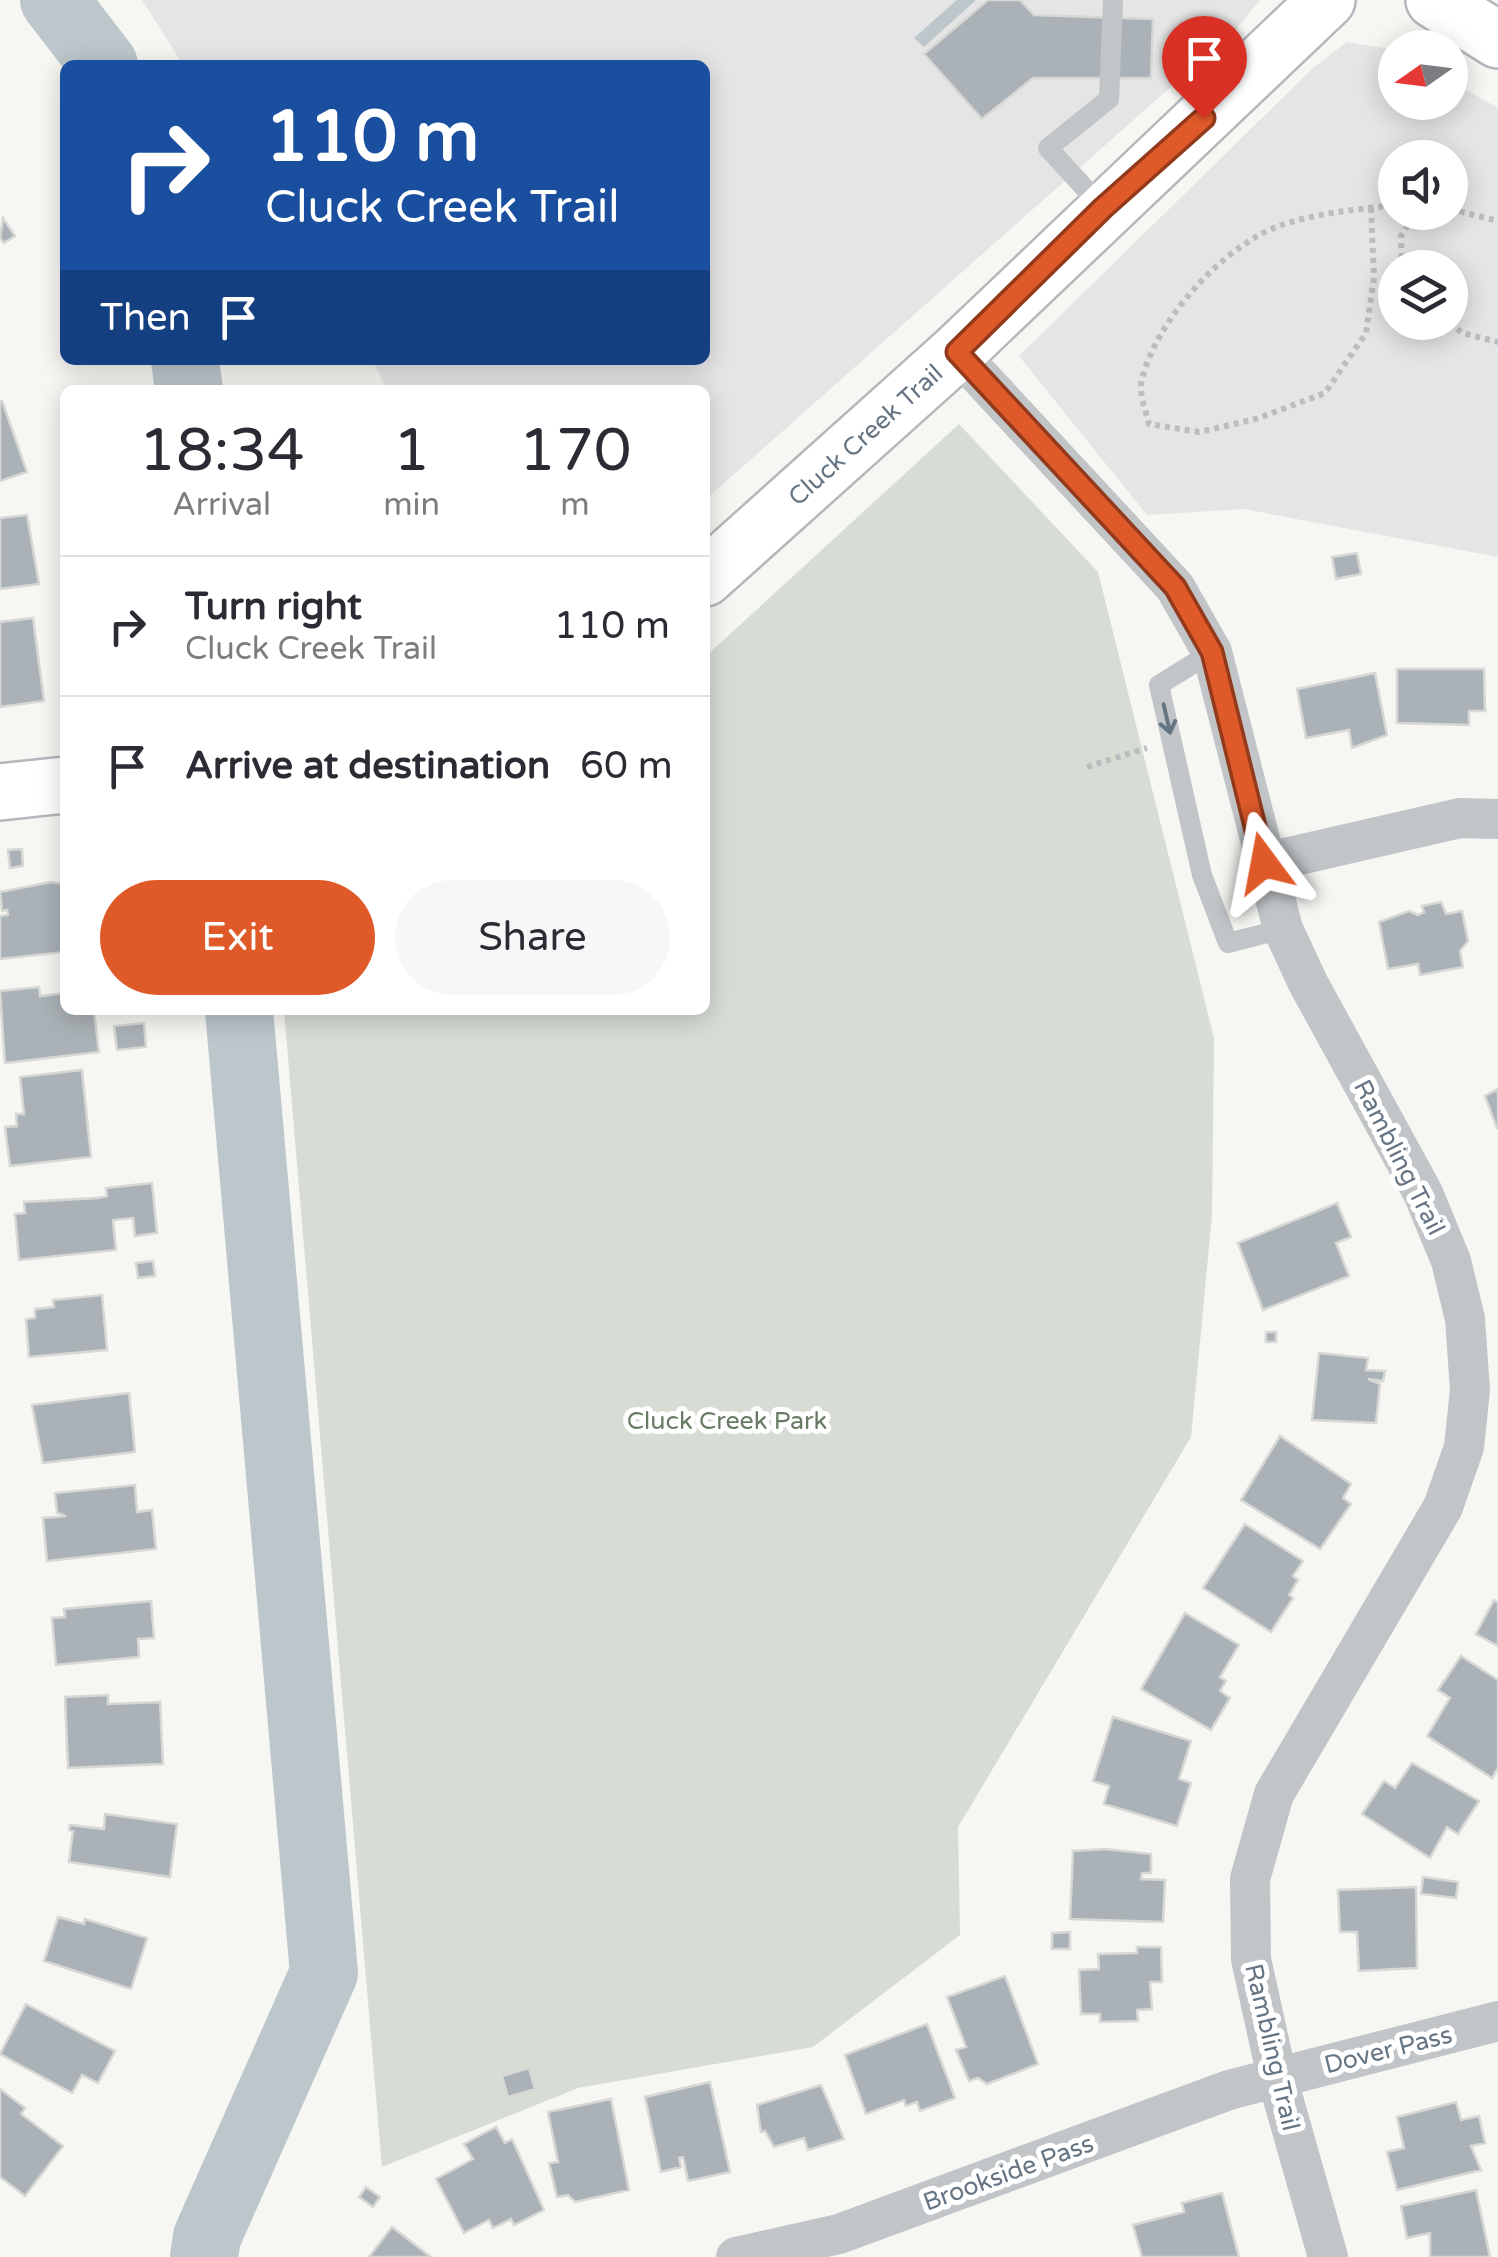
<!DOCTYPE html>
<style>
body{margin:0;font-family:"Varela Round",sans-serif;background:#f7f7f7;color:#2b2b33;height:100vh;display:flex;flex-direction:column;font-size:38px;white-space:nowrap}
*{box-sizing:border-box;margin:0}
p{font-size:32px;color:#7c7c81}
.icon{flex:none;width:55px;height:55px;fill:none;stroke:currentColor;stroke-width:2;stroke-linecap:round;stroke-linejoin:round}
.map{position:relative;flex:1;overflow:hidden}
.side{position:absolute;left:60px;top:385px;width:650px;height:630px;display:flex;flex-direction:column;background:#fff;border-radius:15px;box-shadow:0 5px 25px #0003}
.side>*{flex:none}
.top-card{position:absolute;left:60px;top:60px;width:650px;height:305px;border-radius:15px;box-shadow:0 5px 25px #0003;background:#1a4fa0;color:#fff;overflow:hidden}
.needle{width:65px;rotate:256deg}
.fabs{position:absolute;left:1378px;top:30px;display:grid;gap:20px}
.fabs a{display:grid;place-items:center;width:90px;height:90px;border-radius:50%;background:#fff;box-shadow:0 5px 25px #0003;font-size:50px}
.pin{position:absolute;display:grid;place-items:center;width:85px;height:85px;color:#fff;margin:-102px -42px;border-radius:50% 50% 50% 0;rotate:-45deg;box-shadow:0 0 10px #0007}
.pin .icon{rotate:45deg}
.me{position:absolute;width:110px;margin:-55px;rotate:347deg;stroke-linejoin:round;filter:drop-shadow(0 0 8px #0008)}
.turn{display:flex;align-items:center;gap:35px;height:210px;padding:0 40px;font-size:45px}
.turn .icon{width:130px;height:130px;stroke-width:2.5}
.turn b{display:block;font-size:70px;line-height:85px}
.then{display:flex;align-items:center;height:95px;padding:0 40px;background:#0003;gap:20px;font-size:38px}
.eta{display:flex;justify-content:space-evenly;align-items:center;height:170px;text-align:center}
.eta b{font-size:60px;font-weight:600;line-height:70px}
.action{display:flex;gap:20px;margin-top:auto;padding:20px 40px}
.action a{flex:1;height:115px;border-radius:60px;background:#e05a29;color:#fff;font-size:40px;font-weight:600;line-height:115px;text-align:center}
.action a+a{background:#f7f7f7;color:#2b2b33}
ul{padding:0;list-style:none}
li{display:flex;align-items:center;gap:30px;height:140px;padding:0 40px;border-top:2px solid #e1e1e2}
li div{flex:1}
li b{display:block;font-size:38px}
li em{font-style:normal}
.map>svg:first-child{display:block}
.built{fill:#e4e5e4;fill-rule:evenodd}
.green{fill:#d7ddd4}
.water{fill:#bcc6cb}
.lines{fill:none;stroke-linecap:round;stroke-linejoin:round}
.river{stroke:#bcc6cb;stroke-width:68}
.building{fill:#abb2b7;stroke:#d7d8d5;stroke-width:2.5}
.secondary-casing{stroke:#b4b8bd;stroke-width:60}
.path{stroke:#bbbdbf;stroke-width:6;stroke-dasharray:5 5;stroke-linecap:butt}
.lane{stroke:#c1c5c8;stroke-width:20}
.street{stroke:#c1c5c8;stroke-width:40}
.secondary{stroke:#fff;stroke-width:55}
.oneway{stroke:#667583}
.route-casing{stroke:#923a1b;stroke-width:25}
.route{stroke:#e05a29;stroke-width:18}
.labels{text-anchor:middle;stroke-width:10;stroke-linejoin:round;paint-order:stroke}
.street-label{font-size:25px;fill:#667583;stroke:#fff}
.park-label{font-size:25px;fill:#687b64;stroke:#fff}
</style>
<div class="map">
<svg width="1498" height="2257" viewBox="0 0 1498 2257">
<rect width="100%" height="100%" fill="#f6f6f3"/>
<path class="built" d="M142,0h1118l-24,29 -531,471v-110h-318l-15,-30h333v-295h-522z
M1347,42l48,8v52h55v-21l48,27v449l-254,-48 -97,6 -128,-159 294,-288zM1395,158h55v54h-55zM1395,268h55v54h-55z"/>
<path class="green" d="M959,424l139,148 116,466 -2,177 -21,222 -233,390 2,108 -147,112 -235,41 -196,79 -98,-1157h421v-353z"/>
<path class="water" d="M957,0h19l-52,47 -10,-9z"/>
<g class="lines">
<path class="river" d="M54,0l50,65
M185,360l4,30
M204,2257l3,-20 117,-264 -85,-963"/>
</g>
<path class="building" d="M988,0h32l14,15 119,4 -2,59h-118l-51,41 -58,-65z
M3,218l12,18 -11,7 -4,-5z
M2,401l25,71 -27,9v-79z
M27,515l12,69 -39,5v-71z
M1357,553l4,21 -25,5 -4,-22z
M33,618l11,83 -44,6v-85z
M1397,669h87l1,42h-16v14l-72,-2z
M1375,673l12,62 -35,13 -3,-18 -43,8 -9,-49z
M22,849l1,17 -13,2 -2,-18z
M51,882l14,2v68l-65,7v-43l8,-1 -1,-5 -5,1 -2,-19z
M1441,902l5,12 16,-3 6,30 -8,10 3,16 -43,8 -2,-11 -30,5 -9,-47 30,-11 9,4 6,-3 -2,-6z
M39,987l1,9 25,-3v17h29l5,42 -94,11 -5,-72z
M144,1023l2,24 -29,3 -3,-24z
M82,1070l9,87 -81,9 -5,-39 12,-1 -1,-12h8l-4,-37z
M1498,1089v39h-1l-12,-32z
M152,1183l5,50 -22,3 -2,-18 -20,2 3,30 -97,10 -4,-46 10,-1 -1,-11 74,-4 9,-2 -1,-8z
M1337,1203l14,34 -15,6 13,33 -86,34 -25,-67z
M153,1261l2,15 -17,2 -2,-15z
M102,1295l5,55 -78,7 -3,-38 9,-1v-9l19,-2 -1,-7z
M1266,1332h10v10h-10z
M1319,1353l49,5 -2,12 19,1 -2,10 -15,-2 12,5 -4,39 -64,-3z
M129,1393l6,59 -92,11 -11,-58z
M1280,1436l71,48 -8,14 8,6 -31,45 -79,-49z
M135,1485l2,27 15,-2 4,39 -109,12 -4,-43 23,-2 -9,-3 -2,-20z
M1245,1524l58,37 -10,15 5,4 -9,15 4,3 -22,34 -68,-44z
M1494,1600l4,3v43l-22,-12z
M151,1601l3,37 -16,1 1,18 -83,8 -4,-47 13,-1 -1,-8z
M1185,1613l54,32 -19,32 6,4 -6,10 10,7 -19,32 -70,-41z
M1461,1656l37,24v88l-6,10 -65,-42 23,-38 -12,-8z
M108,1695v9l52,-2 3,62 -95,4 -3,-71z
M1113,1717l78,24 -12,38 12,4 -14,43 -73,-22 5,-18 -16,-5z
M1412,1763l67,38 -21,33 -11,-7 -17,31 -68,-44 22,-33 11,7z
M105,1814l72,10 -7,53 -101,-15 4,-31 -4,-1 1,-5 34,4z
M1106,1849l45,5v19h-9l-1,6 24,1 -2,42 -93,-3 3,-68z
M1423,1877l35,5 -2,16 -35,-4z
M1416,1887l1,81 -58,3 -2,-39h-17l-2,-42z
M58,1917l26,7 1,-5 62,19 -16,51 -87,-28z
M1070,1932v17h-18v-16z
M1137,1947h24l1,35h-12l2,27 -15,1 1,11 -38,1v-8h-19l-2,-44 20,-1 -1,-15 39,-1z
M1005,1976l33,88 -51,20 -9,-6 -9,3 -13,-31 10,-3 -19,-50z
M26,2004l89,47 -17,32 -16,-8 -10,18 -72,-39z
M927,2024l28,74 -35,13 -3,-9 -11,4 -2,-6 -38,14 -21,-59z
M529,2068l6,21 -27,8 -6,-21z
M710,2082l20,90 -42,9 -5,-24 -4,1 2,9 -20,5 -16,-75z
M821,2085l23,54 -36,11 -4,-12 -30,9 -9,-16 -4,1 -4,-27z
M0,2089l25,19 -4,6 42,32 -38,50 -25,-19z
M611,2099l18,91 -54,12 -7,-7 -11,2 -8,-34 9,-1 -10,-50z
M1456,2102l5,18 18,-4 6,27 -14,3 10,24 -84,20 -10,-38 17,-4 -7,-31z
M496,2127l9,16 7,-4 32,71 -30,15 -3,-6 -18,9 -4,-8 -25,13 -28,-54 37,-20 -9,-15z
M366,2187l14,10 -7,10 -14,-10z
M1476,2190l14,67h-60v-24l-23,5 -6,-32z
M1222,2193l17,64h-97l-9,-32 51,-13 -2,-9z
M392,2227l39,30h-62z"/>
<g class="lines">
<defs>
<g id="secondary">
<path d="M1434,0l64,40"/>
<path id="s1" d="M705,578l252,-226 370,-352"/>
<path d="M0,792l65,-7"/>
</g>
</defs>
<use href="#secondary" class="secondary-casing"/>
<path class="path" d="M1371,208l3,69 -8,56 -41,60 -69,26 -57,13 -50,-8c-3,-13 -11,-32 -7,-45 14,-55 69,-118 119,-145 38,-20 92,-24 134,-29
M1450,209l48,12
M1402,268l-1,-32 15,-24
M1450,322l12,11 36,9
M1087,767l60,-19"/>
<path class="lane" d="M1103,208l-55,-60 61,-49 4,-99
M1212,652l-53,33 43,190 26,68 55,-14"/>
<path class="street" d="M957,352l218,235 37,65 71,277 25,54 115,210 28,68 14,58 5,71 -6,57 -21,60 -169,287 -24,85 1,80 26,118 51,180
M1264,863l196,-45 38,1
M736,2257l103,-23 390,-144 269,-69"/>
<use href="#secondary" class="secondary"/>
</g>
<defs><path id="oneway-shaft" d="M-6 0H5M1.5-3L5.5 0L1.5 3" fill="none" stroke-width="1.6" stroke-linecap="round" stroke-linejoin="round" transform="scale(2.5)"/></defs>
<use class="oneway" href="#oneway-shaft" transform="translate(1167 719) rotate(77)"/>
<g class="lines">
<defs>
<path id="route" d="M1204,118l-101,90 -146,144 218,235 37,65 52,211"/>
</defs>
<use href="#route" class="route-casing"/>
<use href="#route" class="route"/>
</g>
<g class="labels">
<g class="street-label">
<text dy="9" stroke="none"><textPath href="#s1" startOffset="215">Cluck Creek Trail</textPath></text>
<text transform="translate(1400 1157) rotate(63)" y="9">Rambling Trail</text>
<text transform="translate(1273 2047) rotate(77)" y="9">Rambling Trail</text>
<text transform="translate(1388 2049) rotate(-14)" y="9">Dover Pass</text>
<text transform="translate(1008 2172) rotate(-20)" y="9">Brookside Pass</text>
</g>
<g class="park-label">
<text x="727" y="1429">Cluck Creek Park</text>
</g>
</g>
</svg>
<div class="fabs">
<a><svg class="needle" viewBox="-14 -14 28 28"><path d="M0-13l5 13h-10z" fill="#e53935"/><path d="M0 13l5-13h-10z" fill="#7c7c81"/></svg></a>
<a><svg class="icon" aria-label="sound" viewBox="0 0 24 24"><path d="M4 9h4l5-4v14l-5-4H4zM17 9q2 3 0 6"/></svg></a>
<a><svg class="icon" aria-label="layers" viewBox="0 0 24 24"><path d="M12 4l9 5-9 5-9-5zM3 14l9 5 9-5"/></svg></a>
</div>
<div class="pin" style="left:1204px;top:118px;background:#d93025"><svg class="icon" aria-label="arrive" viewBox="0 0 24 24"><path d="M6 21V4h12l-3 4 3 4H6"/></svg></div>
<svg class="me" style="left:1264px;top:863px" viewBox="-20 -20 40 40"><path d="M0-17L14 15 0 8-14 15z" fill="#e05a29" stroke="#fff" stroke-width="4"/></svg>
<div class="top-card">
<div class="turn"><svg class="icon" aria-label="right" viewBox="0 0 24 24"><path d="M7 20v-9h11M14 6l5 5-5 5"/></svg><div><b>110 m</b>Cluck Creek Trail</div></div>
<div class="then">Then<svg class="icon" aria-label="arrive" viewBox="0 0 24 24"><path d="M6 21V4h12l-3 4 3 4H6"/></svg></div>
</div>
<section class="side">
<div class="eta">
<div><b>18:34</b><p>Arrival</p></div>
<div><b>1</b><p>min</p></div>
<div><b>170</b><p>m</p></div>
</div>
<ul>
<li><svg class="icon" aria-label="right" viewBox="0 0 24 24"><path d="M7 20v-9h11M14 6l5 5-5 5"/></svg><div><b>Turn right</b><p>Cluck Creek Trail</p></div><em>110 m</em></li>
<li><svg class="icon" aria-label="arrive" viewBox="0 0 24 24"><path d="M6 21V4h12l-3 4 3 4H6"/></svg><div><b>Arrive at destination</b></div><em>60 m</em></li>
</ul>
<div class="action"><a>Exit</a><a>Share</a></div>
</section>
</div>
